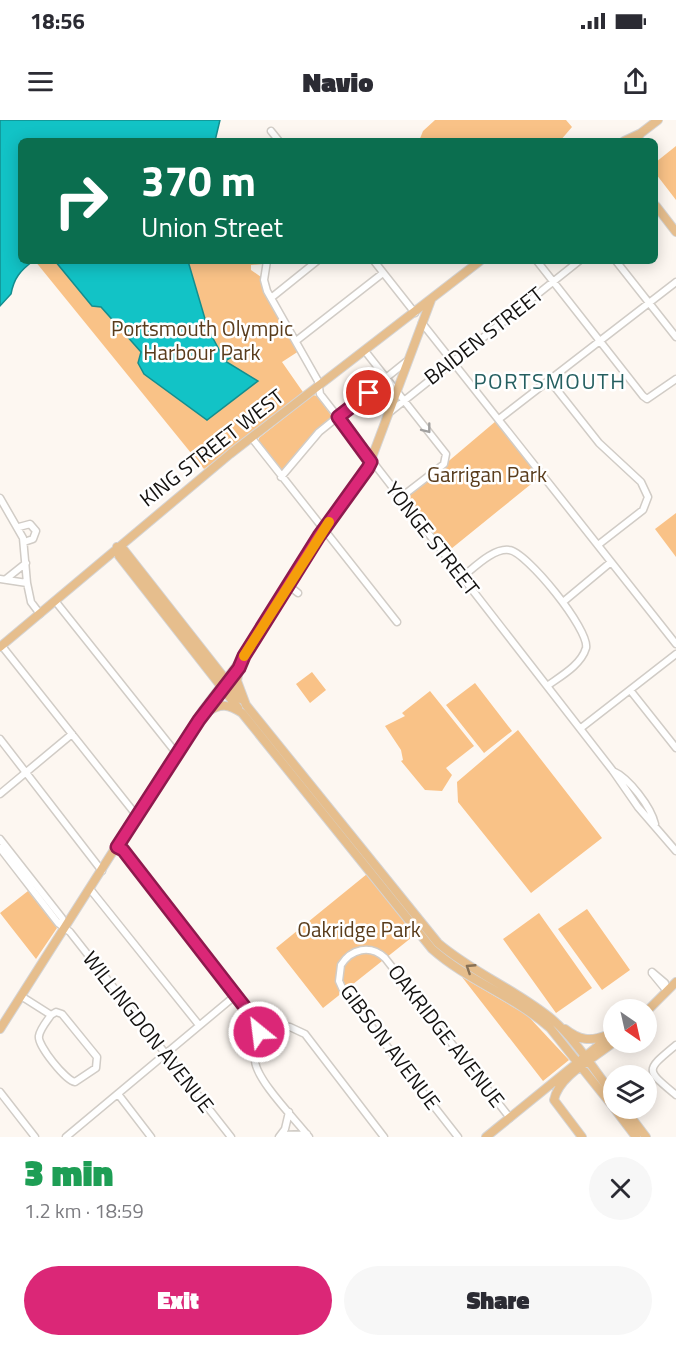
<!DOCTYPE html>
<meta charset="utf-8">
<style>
body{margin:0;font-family:"Titillium Web",sans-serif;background:#f7f7f7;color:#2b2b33;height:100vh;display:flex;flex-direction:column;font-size:22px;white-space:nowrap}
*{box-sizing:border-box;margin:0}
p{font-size:20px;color:#7c7c81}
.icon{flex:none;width:33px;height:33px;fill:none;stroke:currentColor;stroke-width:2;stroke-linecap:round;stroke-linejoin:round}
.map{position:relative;height:1017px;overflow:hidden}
.drawer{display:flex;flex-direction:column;background:#fff;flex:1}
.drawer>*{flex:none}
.banner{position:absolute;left:18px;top:18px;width:640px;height:126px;border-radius:9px;box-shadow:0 3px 15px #0003;background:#0b6e4f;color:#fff;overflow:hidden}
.needle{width:39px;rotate:146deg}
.controls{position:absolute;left:603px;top:879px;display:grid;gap:12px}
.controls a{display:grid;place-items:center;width:54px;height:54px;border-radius:50%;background:#fff;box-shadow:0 3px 15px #0003;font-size:30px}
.pin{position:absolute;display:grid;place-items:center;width:51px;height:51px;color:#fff;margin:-26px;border:3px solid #fff;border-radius:50%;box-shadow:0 2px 6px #0007}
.me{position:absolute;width:66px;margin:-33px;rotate:331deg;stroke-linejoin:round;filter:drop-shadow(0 0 4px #0008)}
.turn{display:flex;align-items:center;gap:21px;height:126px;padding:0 24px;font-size:27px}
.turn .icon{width:78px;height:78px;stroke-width:2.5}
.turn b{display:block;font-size:42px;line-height:51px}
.round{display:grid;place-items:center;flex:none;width:63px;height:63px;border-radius:32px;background:#f7f7f7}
.summary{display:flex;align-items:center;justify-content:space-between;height:102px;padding:0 24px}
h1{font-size:36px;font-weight:800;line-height:45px;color:#1e9e55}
.button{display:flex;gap:12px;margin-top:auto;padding:12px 24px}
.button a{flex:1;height:69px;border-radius:36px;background:#db2777;color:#fff;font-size:24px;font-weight:800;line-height:69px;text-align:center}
.button a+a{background:#f7f7f7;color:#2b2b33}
.status{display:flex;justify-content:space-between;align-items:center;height:42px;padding:0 30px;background:#fff;direction:ltr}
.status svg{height:16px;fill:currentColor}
header{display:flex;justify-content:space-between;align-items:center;height:78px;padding:0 24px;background:#fff;font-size:27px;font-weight:800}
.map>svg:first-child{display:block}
.green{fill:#f9c287}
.water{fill:#12c3c6;stroke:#138e8f;stroke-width:1.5}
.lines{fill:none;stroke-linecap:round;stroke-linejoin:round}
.minor-casing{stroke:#d1ccc6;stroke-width:9}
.major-casing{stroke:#d5d4d4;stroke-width:10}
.minor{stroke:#fff;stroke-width:6}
.major{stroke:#e6be8d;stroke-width:8}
.oneway{stroke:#a1a09f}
.oneway2{stroke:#887155}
.route-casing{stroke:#8e194d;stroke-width:15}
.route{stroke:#db2777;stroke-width:10}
.slow{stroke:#f59e0b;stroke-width:10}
.labels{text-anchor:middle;stroke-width:5;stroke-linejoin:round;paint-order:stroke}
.park-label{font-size:21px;fill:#593c1c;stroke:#fff}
.street-label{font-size:21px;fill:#141210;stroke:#fff}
.neighbourhood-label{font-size:22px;letter-spacing:1.5px;fill:#255f60;stroke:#fff}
</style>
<div class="status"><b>18:56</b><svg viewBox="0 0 49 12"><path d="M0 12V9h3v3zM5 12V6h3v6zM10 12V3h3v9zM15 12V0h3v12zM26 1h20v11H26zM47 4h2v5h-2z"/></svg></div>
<header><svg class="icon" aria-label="menu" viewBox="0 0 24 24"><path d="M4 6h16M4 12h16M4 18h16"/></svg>Navio<svg class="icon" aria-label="share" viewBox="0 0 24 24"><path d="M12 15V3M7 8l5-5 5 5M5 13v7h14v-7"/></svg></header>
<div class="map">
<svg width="676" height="1017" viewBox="0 0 676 1017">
<rect width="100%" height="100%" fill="#fdf7f1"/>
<path class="green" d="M435,0h131l6,7 -12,14h-124l-3,-3 -4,3h-10l4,-10z
M676,26v54l-20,-26v-12z
M35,141h229v3l-13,1v5l10,7 2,8 36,66 -17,11 23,33 -101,74z
M313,275l4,1 16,22 -48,51h-4l-22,-27v-4z
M496,301l45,55 -95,77 -41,-55z
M676,393v44l-21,-28z
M312,552l14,18 -16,13 -14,-19z
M475,563l37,48 -28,22 -38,-48z
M430,571l44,55 -28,22 6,7 -10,16 -17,-1 -24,-29 2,-1 -2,-10 -16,-24 20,-10 -3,-3z
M518,610l84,108 -71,55 -73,-91 -1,-20z
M367,754l49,60 -93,74 -47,-60z
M28,771l29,37 -21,31 -36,-46z
M587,789l43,61 -28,20 -44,-61z
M539,793l53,75 -36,25 -53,-74z
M462,857l65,38 42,45 -26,21z"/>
<path class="water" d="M0,0h220l-5,21h-194v120h12c-13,10 -19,17 -22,33l-11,12z
M55,141h133l20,68 14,26 7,-4 3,6 -7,4 33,20 -51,39 -63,-46 -6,-11 3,-11 -40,-45 -9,-1z"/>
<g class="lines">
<defs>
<path id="minor" d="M271,11l8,10
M267,141l-3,19 3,11 51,90 2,13 293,377 25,36 38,44
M374,141l41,52
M537,141l106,135 4,3 29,-20
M616,141l60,76
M271,178l46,-37
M422,203l254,321
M296,221l87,-68
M365,231l81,103 -2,10 -44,34
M550,261l49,62 42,39 7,15 -5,13 -45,35
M390,292l189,-151
M499,299l177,-137
M251,317l146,185
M281,357l38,-45 88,-71
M0,378l23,40 4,45 -27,-4
M19,407l11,-3 6,7 -3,8 -9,3
M462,457c12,-9 31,-29 47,-27 17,1 81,80 77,98 -5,17 -25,28 -39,38
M6,459l20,-16
M27,463l4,19 9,12
M288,465l10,8
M56,482l121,152
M563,482l48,-40
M2,526l135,170
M630,570l46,58
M581,608l95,-74
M0,619l102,132
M613,651c16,7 38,36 42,53
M0,674l72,-60
M0,719l62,79 3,9
M117,727l6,4 135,173c2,14 -4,25 -3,37 2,20 41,59 54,76
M0,728l58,75 12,9 161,205
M90,769l109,136
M652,852l13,11 2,7
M652,853l14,17
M21,876l30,19 5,-3 6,2 35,43 -1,11 -21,14c-9,-1 -38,-37 -36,-46 1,-7 8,-15 12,-21
M258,904l32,3 15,7 79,103
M259,921l17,-13
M676,925c-31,26 -31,24 0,50
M0,972l35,45
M118,974l33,43
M282,1015l25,-1
M66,1017l170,-142
M279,1017l6,-8 4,-17
M458,1017l-115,-147 -4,-9 2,-16c10,-16 29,-21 44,-7l125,160"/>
<path id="major" d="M624,21l17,-8
M635,21l6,-8 17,-13
M656,86l20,26
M117,427l2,9 119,152
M117,427l7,3 117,149
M0,527l230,-193 250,-193
M239,548l-2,13 9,24 192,238c35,30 79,47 115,77 23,20 42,51 61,76
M207,592c14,-9 21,-8 35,1l190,236c36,32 82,47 118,79l64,80
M646,892l30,-30
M0,909l203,-319 41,-54 75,-120 49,-68 63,-168
M565,909c14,11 25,13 42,6
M614,988l22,29
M624,988l22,29
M486,1017l128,-104
M582,1017l-28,-37c5,-25 41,-42 60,-58"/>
</defs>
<use href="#minor" class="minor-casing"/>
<use href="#major" class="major-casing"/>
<use href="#minor" class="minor"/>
<use href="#major" class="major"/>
</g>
<defs><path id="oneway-chevron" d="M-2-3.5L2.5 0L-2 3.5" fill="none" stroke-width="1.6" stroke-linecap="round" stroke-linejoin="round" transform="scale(1.5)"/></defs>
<use class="oneway" href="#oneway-chevron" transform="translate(427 309) rotate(52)"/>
<use class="oneway2" href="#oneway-chevron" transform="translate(470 848) rotate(-147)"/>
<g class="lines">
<defs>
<path id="route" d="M259,912l-1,-8 -135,-174 -6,-3 82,-127 40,-52 5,-12 75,-120 49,-68 3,-6 -33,-45 31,-24"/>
</defs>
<use href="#route" class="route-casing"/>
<use href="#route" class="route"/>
<path class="slow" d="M244,536l85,-134"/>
</g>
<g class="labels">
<g class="park-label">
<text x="202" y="216">Portsmouth Olympic<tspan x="202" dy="24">Harbour Park</tspan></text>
<text x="487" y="362">Garrigan Park</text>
<text x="359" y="817">Oakridge Park</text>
</g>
<g class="street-label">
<text transform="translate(484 216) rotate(-38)" y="7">BAIDEN STREET</text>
<text transform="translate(212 328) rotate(-38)" y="7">KING STREET WEST</text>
<text transform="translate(432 419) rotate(52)" y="7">YONGE STREET</text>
<text transform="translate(148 912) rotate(52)" y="7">WILLINGDON AVENUE</text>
<text transform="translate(446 916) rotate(52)" y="7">OAKRIDGE AVENUE</text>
<text transform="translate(390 927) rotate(53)" y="7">GIBSON AVENUE</text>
</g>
<g class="neighbourhood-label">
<text x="550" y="269">PORTSMOUTH</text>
</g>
</g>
</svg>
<div class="controls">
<a><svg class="needle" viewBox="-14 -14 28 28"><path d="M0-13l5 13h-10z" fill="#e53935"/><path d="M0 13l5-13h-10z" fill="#7c7c81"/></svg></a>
<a><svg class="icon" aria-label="layers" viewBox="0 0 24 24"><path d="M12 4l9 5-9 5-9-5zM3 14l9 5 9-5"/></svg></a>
</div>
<div class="pin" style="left:369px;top:273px;background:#d93025"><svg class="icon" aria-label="arrive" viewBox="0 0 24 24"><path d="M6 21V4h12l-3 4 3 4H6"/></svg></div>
<svg class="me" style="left:259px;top:912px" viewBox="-20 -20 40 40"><circle r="17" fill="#db2777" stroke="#fff" stroke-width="3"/><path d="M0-11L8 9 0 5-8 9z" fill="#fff"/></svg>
<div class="banner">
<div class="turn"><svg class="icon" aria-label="right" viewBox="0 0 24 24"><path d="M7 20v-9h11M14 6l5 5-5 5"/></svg><div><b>370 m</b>Union Street</div></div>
</div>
</div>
<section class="drawer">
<div class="summary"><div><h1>3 min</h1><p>1.2 km · 18:59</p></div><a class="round"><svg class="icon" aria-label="close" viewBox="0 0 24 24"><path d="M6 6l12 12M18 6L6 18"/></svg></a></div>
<div class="button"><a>Exit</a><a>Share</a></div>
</section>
